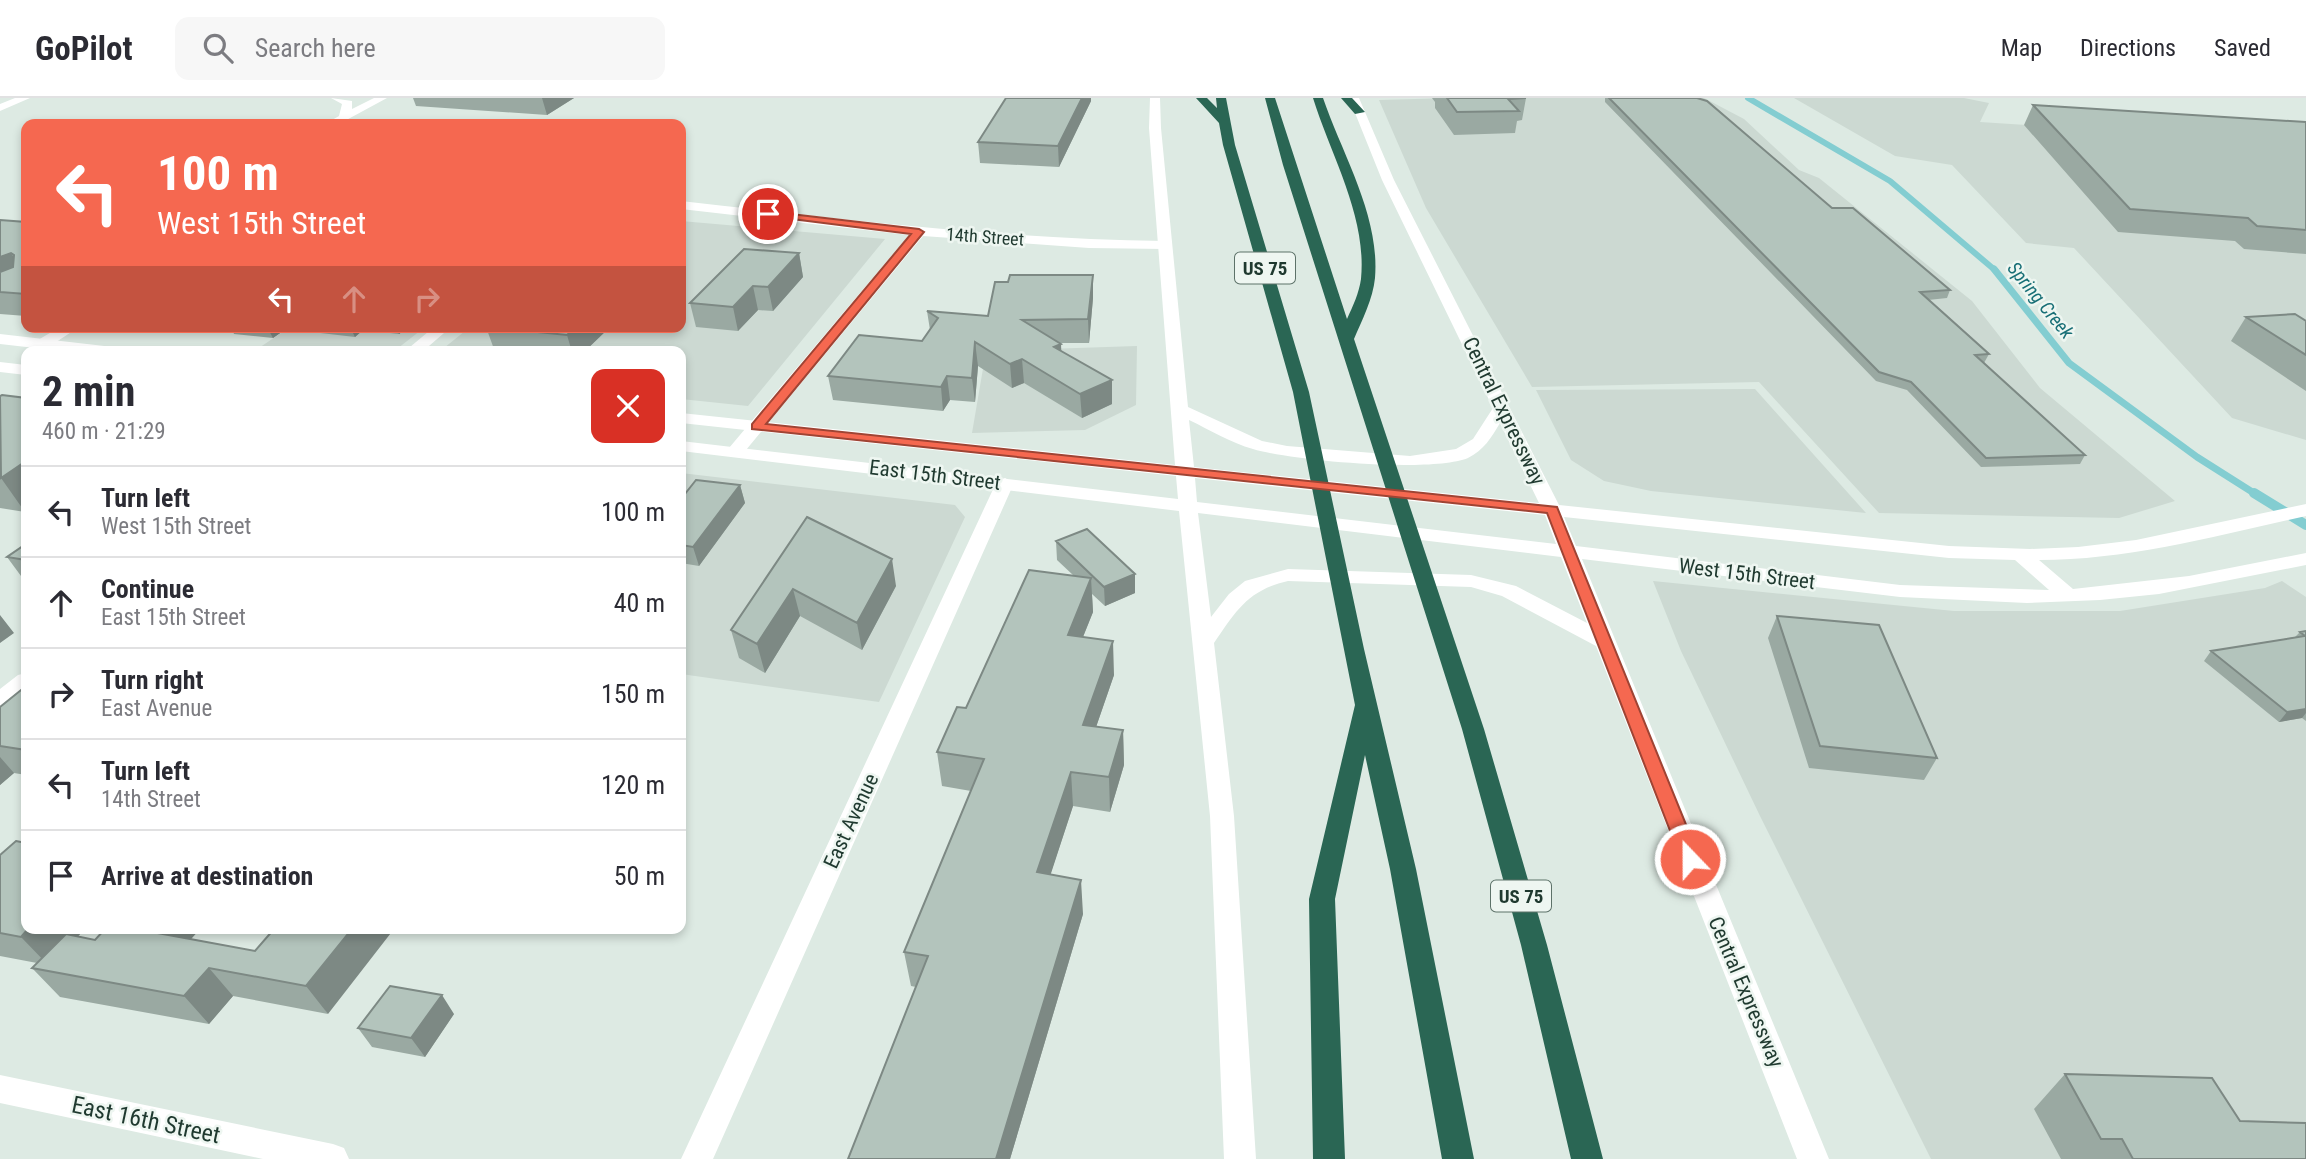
<!DOCTYPE html>
<meta charset="utf-8">
<style>
body{margin:0;font-family:"Roboto Condensed",sans-serif;background:#f7f7f7;color:#2b2b33;height:100vh;display:flex;flex-direction:column;font-size:26px;white-space:nowrap}
*{box-sizing:border-box;margin:0}
p{font-size:23px;color:#7c7c81}
.icon{flex:none;width:38px;height:38px;fill:none;stroke:currentColor;stroke-width:2;stroke-linecap:round;stroke-linejoin:round}
.map{position:relative;flex:1;overflow:hidden}
.drawer{position:absolute;left:21px;top:248px;width:665px;height:588px;display:flex;flex-direction:column;background:#fff;border-radius:14px;box-shadow:0 4px 10px #0003}
.drawer>*{flex:none}
.hud{position:absolute;left:21px;top:21px;width:665px;height:214px;border-radius:14px;box-shadow:0 4px 10px #0003;background:#f56850;color:#fff;overflow:hidden}
.pin{position:absolute;display:grid;place-items:center;width:60px;height:60px;color:#fff;margin:-30px;border:4px solid #fff;border-radius:50%;box-shadow:0 2px 7px #0007}
.me{position:absolute;width:77px;margin:-38px;rotate:338deg;stroke-linejoin:round;filter:drop-shadow(0 0 5px #0008)}
.turn{display:flex;align-items:center;gap:24px;height:147px;padding:0 21px;font-size:32px}
.turn .icon{width:91px;height:91px;stroke-width:2.5}
.turn b{display:block;font-size:49px;line-height:60px}
.lanes{display:flex;align-items:center;height:66px;padding:0 21px;background:#0003;justify-content:center;gap:35px;direction:ltr}
.lanes .off{opacity:.35}
.round{display:grid;place-items:center;flex:none;width:74px;height:74px;border-radius:14px;background:#f7f7f7}
.summary{display:flex;align-items:center;justify-content:space-between;height:119px;padding:0 21px}
h1{font-size:42px;font-weight:700;line-height:52px}
ul{padding:0;list-style:none}
li{display:flex;align-items:center;gap:21px;height:91px;padding:0 21px;border-top:2px solid #e1e1e2}
li div{flex:1}
li b{display:block;font-size:26px}
li em{font-style:normal}
header{display:flex;align-items:center;gap:42px;box-sizing:border-box;height:98px;padding:0 35px;background:#fff;border-bottom:2px solid #e1e1e2}
header strong{font-size:33px}
nav{display:flex;gap:38px;margin-inline-start:auto;font-size:24px}
.search{width:490px;height:63px;background:#f7f7f7;display:flex;align-items:center;gap:18px;box-sizing:border-box;padding:0 24px;border-radius:14px;color:#7c7c81;font-size:26px}
.map>svg:first-child{display:block}
.built{fill:#ccd9d2}
.lines{fill:none;stroke-linecap:round;stroke-linejoin:round}
.stream-far2{stroke:#83cdd1;stroke-width:6}
.stream-far1{stroke:#83cdd1;stroke-width:7}
.stream{stroke:#83cdd1;stroke-width:10}
.street{fill:#fff;fill-rule:evenodd}
.secondary{fill:#fff;fill-rule:evenodd}
.highway{fill:#2a6654;fill-rule:evenodd}
.wall{fill:#9aa9a2}
.shaded-wall{fill:#7d8984}
.building{fill:#b3c4bc;stroke:#7d8984;stroke-width:2}
.route{fill:#f56850;stroke:#9f4434;stroke-width:2}
.labels{text-anchor:middle;stroke-width:5;stroke-linejoin:round;paint-order:stroke}
.far-street-label{font-size:18px;fill:#1f392f;stroke:#eef6f1}
.shield{fill:#eef6f1;stroke:#5d7269;stroke-width:2}
.shield-label{font-size:19px;font-weight:bold;fill:#1f392f}
.far-water-label{font-size:19px;font-style:italic;fill:#186f76;stroke:#eef6f1}
.street-label{font-size:21px;fill:#1f392f;stroke:#eef6f1}
.near-street-label{font-size:24px;fill:#1f392f;stroke:#eef6f1}
</style>
<header>
<strong>GoPilot</strong>
<div class="search"><svg class="icon" aria-label="search" viewBox="0 0 24 24"><circle cx="10" cy="10" r="6"/><path d="M15 15l6 6"/></svg>Search here</div>
<nav><a>Map</a><a>Directions</a><a>Saved</a></nav>
</header>
<div class="map">
<svg width="2306" height="1061" viewBox="0 0 2306 1061">
<rect width="100%" height="100%" fill="#ddeae3"/>
<path class="built" d="M1452,0h252l40,21 55,51 20,8 153,123 68,87 135,113 -56,17 -240,-5 -120,-131 -227,5 -106,-179 -47,-108z
M1794,0h170l25,5 -9,19 326,21v297l-74,-22 -158,-170 -48,-5 -74,-78 -57,-9z
M681,123l204,18 -137,167 -67,-7v-47h-242l31,-25h211z
M290,229h135l-32,25h-140z
M1137,248l-1,59 -51,25 -113,3 14,-82z
M1755,291l111,124 -215,-22 -47,-10 -33,-21 -35,-70z
M681,375l274,32 10,12 -86,185 -198,-28z
M1653,483l301,30h166l145,-23 17,-7 24,16v562h-375l-171,-343 -79,-165z"/>
<g class="lines">
<path class="stream-far2" d="M1748,0l142,83 106,90"/>
<path class="stream-far1" d="M1994,171l75,94 128,94 60,38"/>
<path class="stream" d="M2254,395l52,32"/>
<path class="street" d="M15,0h15l-30,13v-7z
M681,103c161,18 322,38 484,40l7,4 -7,4 -76,-1 -166,-12 -182,220h-12l-3,-4 3,-4 180,-213 -228,-26z
M60,229h19l-29,19h-12l-2,-3 2,-3z
M434,229h17l-29,25h-18z
M1005,380l9,5 -301,676h-32l315,-676z
M26,575v18l-18,16 -8,2v-20l18,-14z
M0,977l333,69 11,4 5,11h-86l-263,-56z"/>
<path class="secondary" d="M331,0l21,3v8l22,-11h13l-48,26h-14l14,-8 3,-12z
M1150,0h10l1,30 27,279 74,34 25,5 123,10 46,-7 17,-10 20,-31 -111,-228 -33,-82h10l35,82 165,325 390,41 81,3 48,-2 58,-7 170,-36v12c-88,19 -176,44 -267,44l34,29 116,-13 117,-23v12l-147,29 -59,6 -73,3 -127,-6 -318,-38 247,600h-32l-201,-513 -94,-50 -31,-9 -183,-6c-40,9 -52,30 -74,62l20,173 22,343h-32l-14,-343 -31,-305 -498,-60v-10l497,58 -2,-23 -495,-53v-10l494,52 -26,-337zM1189,322c21,10 42,23 64,29 39,12 178,24 215,9 16,-8 23,-20 32,-35l39,80 -345,-36zM1195,380l350,37 11,29 -359,-42zM1198,415l363,44 26,66 -71,-37 -45,-11 -183,-6 -43,12 -16,13 -18,23zM1564,419l385,41 66,2 34,30 -149,-5 -324,-39z
M0,236l113,13 8,5h-51l-70,-8z
M0,264l26,3v10l-26,-3z"/>
<path class="highway" d="M1196,0h11l10,10 -1,-10h10l9,47 74,247 55,257 52,220 58,290h-32l-52,-290 -25,-114 -30,144 10,260h-32l-4,-260 46,-194 -62,-313 -70,-247 -4,-22z
M1265,0h10l72,221c6,-13 12,-26 14,-40 6,-63 -30,-123 -48,-181h10c20,58 57,118 52,180 -2,21 -13,42 -21,61l130,390 63,216 56,214h-32l-50,-214 -59,-216 -179,-564z
M1341,0h11l13,14 -10,2z"/>
</g>
<path class="wall" d="M413,0h161l-27,17 -131,-9z
M1006,0h85v3l-32,66 -79,-4 -2,-21z
M1432,0h94l-4,22 -5,1 -2,12 -61,2 -19,-27v-6z
M1605,0h92l135,110 118,82 -3,8 -19,2 61,54 -5,9 101,92 -5,9 -99,3 -74,-77 -31,-9 -271,-279z
M2033,7l273,17v132l-62,-5 -9,-8 -117,-9 -94,-107z
M0,122l26,2v94l-26,-2z
M799,155l4,24 -30,34 -15,-1 -20,21 -42,-4 -6,-24z
M1093,177v23l-4,45h-30l2,8 51,53 -30,14 -58,-35 -12,5 -34,-22 -3,36 -25,-2 -7,11 -110,-11 -5,-24 94,-35 8,-11 -3,-19 61,5 20,-34z
M2246,219l60,4v70l-75,-50z
M231,229h178l-10,7 -36,-4 -8,7 -69,-8 -13,9 -39,-4z
M486,229h124l-26,25h-89z
M0,298l25,116 -25,-4z
M740,387l5,18 -46,63 -18,-3v-64z
M807,419l89,69 -34,64 -62,-34 -35,57 -26,-15 -8,-28z
M1056,443l79,33v19l-30,13 -13,-12 1,18 -10,25 31,38 -18,52 27,3 1,35 -14,47 -37,-6 -23,69 33,39 -73,245h-162l68,-172 -5,-1 -7,-34 67,-161 -29,-5 -5,-34 29,-44 108,-132 -17,-16z
M26,446v33l-5,-1 -14,-19z
M1777,518l160,142 -13,22 -115,-12 -41,-130z
M2306,533v90l-4,-3 -23,4 -75,-61 7,-10 84,-14 5,-5z
M26,588v89l-12,-2 -14,12v-78z
M0,757l26,74h59l-7,7 17,4 10,-11h95l-9,10 64,12 19,-22 54,85 -95,-18 -24,28 -149,-27 -28,-29 5,-5 -37,-7z
M454,916l-29,43 -53,-10 -14,-19z
M2065,976l175,47 66,38h-245l-27,-50z"/>
<path class="shaded-wall" d="M542,0h32l-27,17z
M1082,0h9v3l-32,66 -1,-21z
M11,155l14,23 -25,11v-30z
M799,155l4,24 -30,34 -5,-24z
M1093,177v23l-4,45 -1,-24z
M753,188l5,24 -20,21 -5,-24z
M267,229h18l1,2 -13,9z
M350,229h12l1,3 -8,7z
M396,229h13l-10,7z
M576,229h34l-26,25h-12l-5,-17z
M975,244l3,24 -3,36 -3,-24z
M1061,246l1,23 -8,-20z
M1022,261l2,24 -12,5 -2,-24z
M947,278l3,24 -7,11 -2,-24z
M1112,282v24l-30,14 -2,-24z
M26,363v50l-1,1 -24,-34z
M740,387l5,18 -46,63 -6,-19z
M892,461l4,27 -34,64 -5,-27z
M1135,476v19l-30,13 -1,-19z
M1091,480l2,34 -23,57 -2,-34z
M793,491l7,27 -35,57 -8,-29z
M0,517l14,18 -14,10z
M1113,543l1,34 -29,84 -2,-34z
M2306,611v4l-4,5 -23,4 8,-10z
M1123,632l1,35 -14,47 -1,-35z
M0,659l14,16 -14,12z
M1071,674l2,34 -33,101 -3,-35z
M1081,782l2,34 -73,245h-14z
M28,831h57l-36,37 -28,-29z
M149,831h51l-28,31 -25,-29z
M352,831h42l-66,85 -22,-28z
M209,870l24,28 -24,28 -25,-28z
M442,897l12,19 -29,43 -14,-19z"/>
<path class="building" d="M1006,0h76l-24,48 -80,-4z
M1447,0h79l-18,1 11,12 -62,1z
M1609,0h88l10,3 125,107h21l97,82 -30,2 69,62 -14,1 110,100 -99,3 -75,-76 -32,-10z
M2033,7l273,17v108l-49,-4 -9,-8 -118,-9z
M0,122l26,2v72l-26,-2v-20l13,-5 1,-12 -3,-2 -11,4z
M744,151l55,4 -31,34 -15,-1 -20,21 -43,-4z
M1010,177h83l-5,44 -66,1 39,24 -7,3 58,33 -32,14 -58,-35 -12,5 -35,-22 -3,36 -25,-2 -6,11 -113,-11 31,-41 63,6 16,-23 -11,-7 61,5 7,-34h13z
M2295,216l11,7v34l-60,-38z
M489,229h87l-9,8z
M2,297l24,3v63l-25,17 -1,-82z
M696,382l44,5 -47,62 -12,-2v-46z
M807,419l85,42 -35,64 -64,-34 -36,55 -26,-14z
M1087,431l48,45 -31,13 -48,-46z
M26,446v16l-19,-3z
M1029,472l62,8 -23,57 45,6 -30,84 40,5 -14,47 -38,-5 -34,100 44,8 -85,279h-148l80,-203 -24,-4 80,-193 -47,-7 20,-45 9,1z
M1777,518l102,9 58,133 -117,-12z
M2306,533v78l-19,3 -76,-61 94,-15 -5,-4z
M26,588v64l-26,-4v-39z
M16,743l10,2v86h2l-7,8 -21,-4v-78z
M105,831h44l-2,2 108,20 19,-22h78l-46,57 -97,-18 -25,28 -152,-28 34,-34 29,6z
M390,888l52,9 -31,43 -53,-10z
M2065,976l147,4 28,43 66,2v36h-173l-11,-20h-21z"/>
<path class="route" d="M765,113l154,18 5,3 -158,192 791,83 143,352 -3,5 -7,2 -6,-2 -3,-5 -134,-346 -795,-84v-5l159,-190 -143,-18 -5,-2z"/>
<g class="labels">
<g class="far-street-label">
<text transform="translate(985 139) rotate(4)" y="6">14th Street</text>
</g>
<g class="shield">
<rect x="1235" y="154.5" width="60" height="31" rx="5"/>
<rect x="1491" y="782.5" width="60" height="31" rx="5"/>
</g>
<g class="shield-label">
<text x="1265" y="177">US 75</text>
<text x="1521" y="805">US 75</text>
</g>
<g class="far-water-label">
<text transform="translate(2041 202) rotate(51)" y="7">Spring Creek</text>
</g>
<g class="street-label">
<text transform="translate(1504 313) rotate(64)" y="7">Central Expressway</text>
<text transform="translate(935 377) rotate(7)" y="7">East 15th Street</text>
<text transform="translate(1747 476) rotate(7)" y="7">West 15th Street</text>
<text transform="translate(851 723) rotate(-65)" y="7">East Avenue</text>
<text transform="translate(1746 894) rotate(67)" y="7">Central Expressway</text>
</g>
<g class="near-street-label">
<text transform="translate(146 1022) rotate(12)" y="8">East 16th Street</text>
</g>
</g>
</svg>
<div class="pin" style="left:768px;top:116px;background:#d93025"><svg class="icon" aria-label="arrive" viewBox="0 0 24 24"><path d="M6 21V4h12l-3 4 3 4H6"/></svg></div>
<svg class="me" style="left:1690px;top:761px" viewBox="-20 -20 40 40"><circle r="17" fill="#f56850" stroke="#fff" stroke-width="3"/><path d="M0-11L8 9 0 5-8 9z" fill="#fff"/></svg>
<div class="hud">
<div class="turn"><svg class="icon" aria-label="left" viewBox="0 0 24 24"><path d="M17 20v-9H6M10 6l-5 5 5 5"/></svg><div><b>100 m</b>West 15th Street</div></div>
<div class="lanes"><svg class="icon" aria-label="left" viewBox="0 0 24 24"><path d="M17 20v-9H6M10 6l-5 5 5 5"/></svg><svg class="icon off" aria-label="ahead" viewBox="0 0 24 24"><path d="M12 20V5M6 11l6-6 6 6"/></svg><svg class="icon off" aria-label="right" viewBox="0 0 24 24"><path d="M7 20v-9h11M14 6l5 5-5 5"/></svg></div>
</div>
<section class="drawer">
<div class="summary"><div><h1>2 min</h1><p>460 m · 21:29</p></div><a class="round" style="background:#d93025;color:#fff"><svg class="icon" aria-label="close" viewBox="0 0 24 24"><path d="M6 6l12 12M18 6L6 18"/></svg></a></div>
<ul>
<li><svg class="icon" aria-label="left" viewBox="0 0 24 24"><path d="M17 20v-9H6M10 6l-5 5 5 5"/></svg><div><b>Turn left</b><p>West 15th Street</p></div><em>100 m</em></li>
<li><svg class="icon" aria-label="ahead" viewBox="0 0 24 24"><path d="M12 20V5M6 11l6-6 6 6"/></svg><div><b>Continue</b><p>East 15th Street</p></div><em>40 m</em></li>
<li><svg class="icon" aria-label="right" viewBox="0 0 24 24"><path d="M7 20v-9h11M14 6l5 5-5 5"/></svg><div><b>Turn right</b><p>East Avenue</p></div><em>150 m</em></li>
<li><svg class="icon" aria-label="left" viewBox="0 0 24 24"><path d="M17 20v-9H6M10 6l-5 5 5 5"/></svg><div><b>Turn left</b><p>14th Street</p></div><em>120 m</em></li>
<li><svg class="icon" aria-label="arrive" viewBox="0 0 24 24"><path d="M6 21V4h12l-3 4 3 4H6"/></svg><div><b>Arrive at destination</b></div><em>50 m</em></li>
</ul>
</section>
</div>
